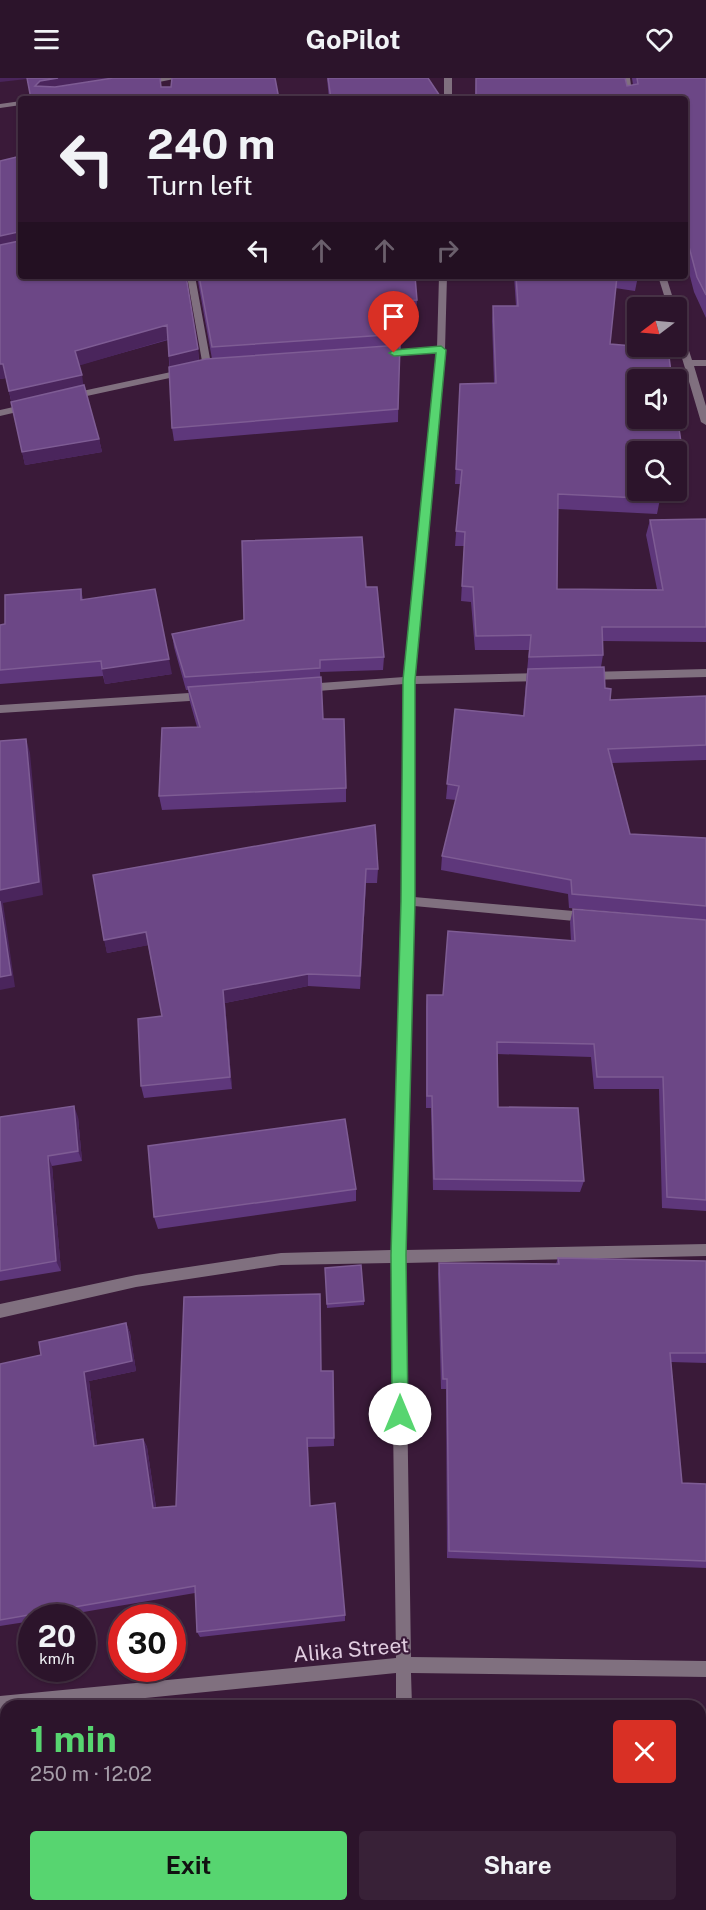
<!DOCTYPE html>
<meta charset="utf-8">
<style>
body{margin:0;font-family:"Public Sans",sans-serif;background:#382137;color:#f1f3f6;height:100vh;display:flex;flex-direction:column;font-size:22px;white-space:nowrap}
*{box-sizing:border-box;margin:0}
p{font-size:20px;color:#a69ea9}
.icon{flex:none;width:33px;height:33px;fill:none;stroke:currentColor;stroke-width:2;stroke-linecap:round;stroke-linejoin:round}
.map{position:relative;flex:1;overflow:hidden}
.sheet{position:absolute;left:0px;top:1622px;width:706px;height:212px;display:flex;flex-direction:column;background:#2c142b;border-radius:18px 18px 0 0;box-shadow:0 2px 4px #0004,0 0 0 2px #483347}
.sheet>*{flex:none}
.hud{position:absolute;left:18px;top:18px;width:670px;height:183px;border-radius:6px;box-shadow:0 2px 4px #0004,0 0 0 2px #483347;background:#2c142b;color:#f1f3f6;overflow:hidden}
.needle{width:39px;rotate:254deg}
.fabs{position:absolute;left:627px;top:219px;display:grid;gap:12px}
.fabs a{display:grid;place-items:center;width:60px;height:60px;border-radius:6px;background:#2c142b;box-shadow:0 2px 4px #0004,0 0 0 2px #483347;font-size:30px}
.speed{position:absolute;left:18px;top:1526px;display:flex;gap:12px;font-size:30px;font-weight:700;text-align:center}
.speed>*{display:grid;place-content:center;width:78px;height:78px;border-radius:50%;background:#2c142b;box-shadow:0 2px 4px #0004,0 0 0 2px #483347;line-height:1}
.speed small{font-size:15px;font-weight:400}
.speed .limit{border:9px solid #d22;background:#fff;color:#111}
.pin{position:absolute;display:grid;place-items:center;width:51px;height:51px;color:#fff;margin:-62px -26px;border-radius:50% 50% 50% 0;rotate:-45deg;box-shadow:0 0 6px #0007}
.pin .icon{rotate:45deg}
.me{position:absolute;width:66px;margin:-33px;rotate:0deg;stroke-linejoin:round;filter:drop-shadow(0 0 4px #0008)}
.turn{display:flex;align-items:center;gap:21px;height:126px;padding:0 30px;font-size:27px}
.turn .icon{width:78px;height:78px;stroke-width:2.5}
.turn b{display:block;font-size:42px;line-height:51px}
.lanes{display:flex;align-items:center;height:57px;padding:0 30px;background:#0003;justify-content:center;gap:30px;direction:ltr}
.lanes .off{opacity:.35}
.round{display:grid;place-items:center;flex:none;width:63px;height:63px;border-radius:6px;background:#382137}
.overview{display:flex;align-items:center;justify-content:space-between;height:102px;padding:0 30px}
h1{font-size:36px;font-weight:700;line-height:45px;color:#57d570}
.cta{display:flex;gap:12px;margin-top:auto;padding:12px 30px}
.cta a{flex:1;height:69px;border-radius:6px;background:#57d570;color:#111;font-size:24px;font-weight:700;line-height:69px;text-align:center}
.cta a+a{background:#382137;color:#f1f3f6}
header{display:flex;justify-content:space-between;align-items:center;height:78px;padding:0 30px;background:#2c142b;font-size:27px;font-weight:700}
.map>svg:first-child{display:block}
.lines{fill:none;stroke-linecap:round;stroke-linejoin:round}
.minor{fill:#80707f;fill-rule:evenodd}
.wall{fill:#5e377b}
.shaded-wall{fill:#4a255c}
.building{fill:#6c4786;stroke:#7e5c94;stroke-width:1.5}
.route{fill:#57d570;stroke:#398a49;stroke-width:1.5}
.labels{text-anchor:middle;stroke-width:4.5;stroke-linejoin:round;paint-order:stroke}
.near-street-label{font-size:21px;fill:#e1cde0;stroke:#3a1a39}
</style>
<header><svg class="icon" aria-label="menu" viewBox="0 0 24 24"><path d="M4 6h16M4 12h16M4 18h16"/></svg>GoPilot<svg class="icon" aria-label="heart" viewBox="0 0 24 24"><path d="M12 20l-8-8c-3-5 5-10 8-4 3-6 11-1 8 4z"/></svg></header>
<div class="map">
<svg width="706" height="1832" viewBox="0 0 706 1832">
<rect width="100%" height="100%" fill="#3a1a39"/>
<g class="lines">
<path class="minor" d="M161,0h18l-35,7 -4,-2z
M444,0h8v21h-8z
M622,0h8l3,21h-8z
M21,23v4l-21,3v-4z
M187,198h8l16,88h7v4l-11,2 -4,-3z
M439,198h8l-2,74 -30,326 129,-3 5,4 -5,4 -130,3v213l171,15 4,2 2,3 -2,3 -4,2 -171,-16 -9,344 301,-6v12l-301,7 6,394 295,4v16l-295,-4 1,33h-16v-33l-331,33h-59v5l-6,1v-16l396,-38 -5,-395 -110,2 -145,22 -136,31v-14l136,-29 145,-22 110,-3 11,-349 2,-217 -98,8 -5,-4 5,-4 98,-7 32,-324 -51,4 -4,-3 4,-3 52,-3z
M658,198h8l10,32h-8z
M676,243l4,2 12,37h14v6h-12l12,40v19l-5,-3 -25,-84z
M185,291l4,3 -1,2 -115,25 -4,-3 4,-3z
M27,326l4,3 -1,2 -30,7v-6z
M706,591v8l-118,3 -5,-4 5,-4z
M205,614l5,4 -5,4 -205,13v-8z
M401,1827h16v5h-16z"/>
</g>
<path class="wall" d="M327,0h101l14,21h-113z
M476,0h149l2,8 6,-1 -1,-7h74v240l-12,-26 -8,-31v-162h-211z
M0,83l198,188 1,12 13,-2 -15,-83h218l2,24 -1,14 -16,1 -2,107 -224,19 -2,-13 -4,-88 -89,25 4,21 16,53 3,13 -77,13 -19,-87 -6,1z
M514,198h124l-3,15 -20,-3 -5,56 72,105 -3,14h-3v-11h-38l22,47 -3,15 -99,-5 -1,80h100l-11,-54 4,-15 56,-1v123l-104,-1 1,14 -2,12 4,21 5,12 96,-4v64l-94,3 18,71 76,4v82l-137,-12 -1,-14 -127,-24 1,-14 14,-56 -10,-1 9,-90 68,6 6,-65h-54l-4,-48 -10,-1 3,-55h-9l5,-62h-5l5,-100 34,-1 -2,-62 1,-15h23z
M366,509l18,70 -1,13 -63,2 3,47 23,69v14l-184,8 -3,-14 38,-69 -7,-25 -2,-12h-2l-12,-43 -2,-13 72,-14z
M81,511l2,11 89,74 -67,10 -2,-8 -103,8v-59l5,-1z
M378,791l-1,14h-11l-6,106 -52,-3 -83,17 7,86 -88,9 -3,-12 21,-70 -14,-71 -41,8 -14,-78z
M573,831l133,11v291l-44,-3 -3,-119h-65l-3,-32 -94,-3 1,53 86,74 -4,11 -147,-2 -2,-82h-5v-101l1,-12h16l128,-54 -1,-19z
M0,1039h78l4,44 -30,5 9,105 -61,10z
M356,1111v12l-198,28 -4,-12z
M558,1180l148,3v102l-35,-1 11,121 24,1v84l-259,-10 -1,-169h-5l-3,-115 1,-11 117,1z
M325,1190l39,33v4l-37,3z
M126,1245l4,10 6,38 -47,10 8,65 46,-7 4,8 9,60 20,-1 146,-135h11l1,75 -26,1 2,59 35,109v6l-145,16 -3,-5 -2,-39 -141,24h-22v4l-32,5v-262l41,-9z"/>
<path class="shaded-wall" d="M0,0h27v1l-27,3z
M58,0h78l-93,17 -8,-9 5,-5z
M18,154l2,14 -20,5v-15z
M167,247l2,14 -91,27 -3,-15z
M198,271l1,14 -29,7 -1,-14z
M0,286h3l3,14 -6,1z
M82,297l2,14 -72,16 -3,-14z
M99,361l3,13 -77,13 -3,-13z
M169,581l3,15 -67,10 -3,-15z
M26,661l4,14 13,142 -40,8 12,84 -15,3v-100z
M366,791v14l-6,106v-13z
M146,854l3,13 -42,8 -3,-13z
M308,896v12l-83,17 7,86 -2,-12 -7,-87z
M74,1028l4,11 4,44 -4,-10z
M48,1078l4,10 9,105 -5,-10z
M126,1245l4,10 6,38 -47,10 9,73 -4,-8 -10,-74z
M143,1361l4,8 10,68 -4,-7z"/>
<path class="building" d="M27,0h31l-18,3 -5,5 20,1 58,-9h47l1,9h10l1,-9h103l4,21h-248z
M328,0h100l14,21h-111z
M476,0h149l2,8 11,-2 -1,-6h69v217l-9,-18 -10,-38h-1v-140h-210z
M21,78v120h165l12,73 -29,7 -2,-31 -92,26 7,24 -73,16 -6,-27h-3v-119l19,-4 1,-7 -2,-2 -18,4v-75z
M199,198h216l2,24 -16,1 -1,33 -188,13z
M516,198h101l-7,68 58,5 4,31h-34v38h38v-10l6,41 -26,-1 1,4h-19v38h21l1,9 -102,-5 -1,95 106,1 -13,-70 56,-1v108h-104l1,28 -74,2 2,-22 -55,1 -3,-49 -11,-1 3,-54 -9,-1 6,-61 -6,-1 4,-85 36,-1 -3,-77h25z
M400,267l-2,64 -226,19 -3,-61 37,-8z
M84,307l15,54 -77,13 -11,-50z
M362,459l4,50h11l7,70 -64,3v8l-135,9 -13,-43 72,-14 -2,-79z
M81,511v11l74,-11 14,70 -67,10 -1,-8 -101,9v-45l5,-1v-29z
M604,589l1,21 6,1 -1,11 96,-4v49l-98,4 22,85 76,4v68l-134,-12 -1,-14 -129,-24 17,-70 -12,-2 8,-75 69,7 4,-47z
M321,599l2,42h21l2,69 -187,8 3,-68 38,-1 -12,-40z
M26,661l13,143 -39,8v-149z
M375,747l3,44h-12l-6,107 -52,-2 -85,16 7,87 -89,9 -3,-67 24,-3 -16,-84 -42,8 -11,-65z
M0,823l11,74 -11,2z
M573,831l133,11v280l-39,-3 -4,-120h-66l-3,-33 -97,-2 1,65 80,1 6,73 -150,-2 -2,-83h-5v-101h16l5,-64 127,10z
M74,1028l4,45 -30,5 8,105 -56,10v-154z
M345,1041l11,70 -202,28 -6,-71z
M558,1180l148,3v92h-36l12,130 24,1v77l-257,-10 -2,-172h-4l-4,-116 120,1z
M361,1187l3,36 -37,3 -2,-36z
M320,1216l1,77h12l1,67h-27l3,68 25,-3 10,112 -148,17 -2,-46 -195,34v-256l41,-9 -2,-13 87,-19 6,38 -48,11 10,74 49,-7 10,69 23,-2 8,-209z
M6,1681v146h352l-1,5h-357v-150z"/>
<path class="route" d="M441,268l5,4 -31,330v221l-9,354 2,159 -2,6 -6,2 -6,-2 -2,-6 -1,-159 10,-354 2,-221 33,-327 -42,3 -5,-3 5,-3z"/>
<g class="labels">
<g class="near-street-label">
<text transform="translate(351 1572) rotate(-5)" y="7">Alika Street</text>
</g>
</g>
</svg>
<div class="fabs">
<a><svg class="needle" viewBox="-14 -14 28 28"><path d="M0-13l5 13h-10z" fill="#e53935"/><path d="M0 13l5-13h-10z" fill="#a69ea9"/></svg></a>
<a><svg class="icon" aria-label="sound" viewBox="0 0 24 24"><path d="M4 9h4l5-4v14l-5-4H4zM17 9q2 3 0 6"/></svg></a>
<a><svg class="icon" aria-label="search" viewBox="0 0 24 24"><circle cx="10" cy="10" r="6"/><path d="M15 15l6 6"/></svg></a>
</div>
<div class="speed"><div>20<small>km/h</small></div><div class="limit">30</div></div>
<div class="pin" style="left:394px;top:275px;background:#d93025"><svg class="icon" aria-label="arrive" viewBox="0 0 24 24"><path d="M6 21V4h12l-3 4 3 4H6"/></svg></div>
<svg class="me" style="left:400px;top:1336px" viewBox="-20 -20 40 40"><circle r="19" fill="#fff"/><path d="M0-13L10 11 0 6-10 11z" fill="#57d570"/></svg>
<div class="hud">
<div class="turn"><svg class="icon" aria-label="left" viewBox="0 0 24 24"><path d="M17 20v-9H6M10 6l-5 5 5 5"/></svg><div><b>240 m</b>Turn left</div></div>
<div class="lanes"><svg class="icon" aria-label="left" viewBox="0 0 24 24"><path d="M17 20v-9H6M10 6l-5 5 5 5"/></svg><svg class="icon off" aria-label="ahead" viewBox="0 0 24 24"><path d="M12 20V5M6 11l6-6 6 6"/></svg><svg class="icon off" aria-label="ahead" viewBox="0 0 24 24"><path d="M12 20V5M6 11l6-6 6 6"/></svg><svg class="icon off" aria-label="right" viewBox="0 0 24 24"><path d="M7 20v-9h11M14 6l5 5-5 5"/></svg></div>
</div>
<section class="sheet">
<div class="overview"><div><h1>1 min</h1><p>250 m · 12:02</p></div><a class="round" style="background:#d93025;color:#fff"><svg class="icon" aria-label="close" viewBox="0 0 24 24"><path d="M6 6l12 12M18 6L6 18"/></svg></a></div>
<div class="cta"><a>Exit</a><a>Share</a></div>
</section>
</div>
